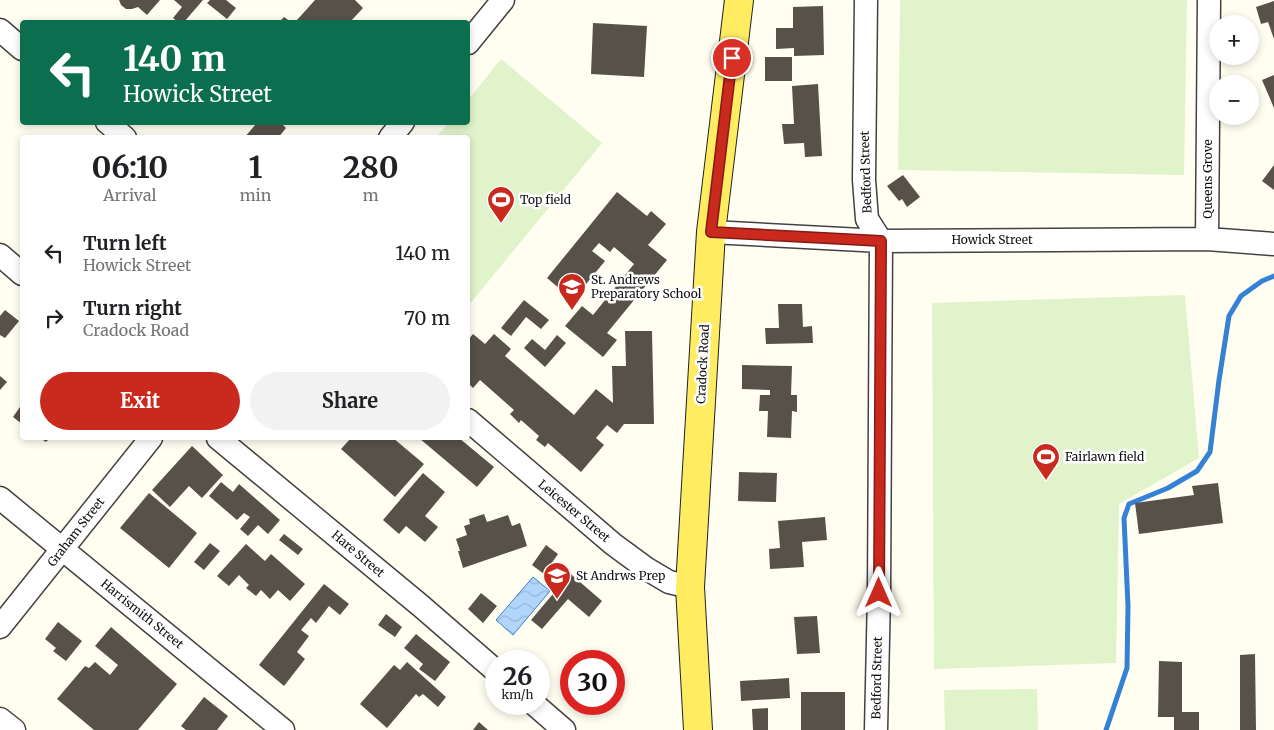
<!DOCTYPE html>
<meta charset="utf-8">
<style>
body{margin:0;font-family:Merriweather,serif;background:#f2f2f2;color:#202124;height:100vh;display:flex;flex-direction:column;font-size:19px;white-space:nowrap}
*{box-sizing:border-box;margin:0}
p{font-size:16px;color:#757577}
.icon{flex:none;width:28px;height:28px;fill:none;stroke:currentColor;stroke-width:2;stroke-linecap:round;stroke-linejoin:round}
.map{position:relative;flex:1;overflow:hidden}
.panel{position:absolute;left:20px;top:135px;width:450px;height:305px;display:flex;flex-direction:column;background:#fff;border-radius:5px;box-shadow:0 2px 8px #0003}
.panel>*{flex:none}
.guide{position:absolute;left:20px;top:20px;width:450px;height:105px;border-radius:5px;box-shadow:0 2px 8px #0003;background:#0b6e4f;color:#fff;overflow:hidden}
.controls{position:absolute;left:1209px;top:15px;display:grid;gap:10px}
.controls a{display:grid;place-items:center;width:50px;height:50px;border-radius:50%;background:#fff;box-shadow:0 2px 8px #0003;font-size:25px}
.speed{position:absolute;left:485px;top:650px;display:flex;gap:10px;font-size:25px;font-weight:700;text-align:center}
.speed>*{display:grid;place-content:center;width:65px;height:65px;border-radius:50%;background:#fff;box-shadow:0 2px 8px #0003;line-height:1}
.speed small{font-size:12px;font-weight:400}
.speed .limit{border:8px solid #d22;background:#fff;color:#111}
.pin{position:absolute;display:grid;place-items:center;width:42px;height:42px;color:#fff;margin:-21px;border:2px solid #fff;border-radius:50%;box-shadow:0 1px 5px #0007}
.me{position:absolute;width:55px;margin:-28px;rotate:0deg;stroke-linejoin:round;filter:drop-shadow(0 0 4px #0008)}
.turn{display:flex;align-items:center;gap:18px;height:105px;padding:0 20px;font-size:22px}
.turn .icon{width:65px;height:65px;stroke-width:2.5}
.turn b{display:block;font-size:35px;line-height:42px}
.eta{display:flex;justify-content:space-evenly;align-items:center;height:85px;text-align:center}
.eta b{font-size:30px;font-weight:700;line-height:35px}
.button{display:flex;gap:10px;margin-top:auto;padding:10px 20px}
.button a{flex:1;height:58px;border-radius:30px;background:#c92a1d;color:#fff;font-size:20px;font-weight:700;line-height:58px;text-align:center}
.button a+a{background:#f2f2f2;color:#202124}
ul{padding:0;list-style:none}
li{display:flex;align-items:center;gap:15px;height:65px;padding:0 20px}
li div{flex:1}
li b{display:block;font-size:19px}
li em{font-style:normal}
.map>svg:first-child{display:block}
.pitch{fill:#e0f3ca}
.water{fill:url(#water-waves);stroke:#3481d6}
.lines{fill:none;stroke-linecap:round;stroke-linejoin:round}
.stream{stroke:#3481d6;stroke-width:5}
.building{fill:#58514a}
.minor-casing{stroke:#424242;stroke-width:25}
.major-casing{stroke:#202020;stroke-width:30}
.minor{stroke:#fff;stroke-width:22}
.major{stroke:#ffec61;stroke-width:28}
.route-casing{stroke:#831b13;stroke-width:12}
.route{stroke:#c92a1d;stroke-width:9}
.labels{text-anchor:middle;stroke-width:5;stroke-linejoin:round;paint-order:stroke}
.street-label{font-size:12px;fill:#0f0f0f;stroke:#fff}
.poi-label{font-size:12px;fill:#0f0f0f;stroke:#fff;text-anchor:start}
</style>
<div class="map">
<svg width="1274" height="730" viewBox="0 0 1274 730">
<defs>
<pattern id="water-waves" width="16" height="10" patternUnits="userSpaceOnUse" patternTransform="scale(1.25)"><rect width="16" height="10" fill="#b2d6fa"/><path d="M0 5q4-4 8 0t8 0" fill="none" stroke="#98b6d5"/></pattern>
</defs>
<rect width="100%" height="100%" fill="#fffef1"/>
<path class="pitch" d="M900,0h287l-3,175 -286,-5z
M501,59l101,84 -134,163v-168l-32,-1 13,-14 19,-1v-22z
M1185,295l14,163 -80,46 -3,159 -182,6 -2,-366z
M1037,689l1,41h-93l-1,-40z"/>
<path class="water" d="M533,577l17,14 -37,44 -17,-15z"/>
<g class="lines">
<path class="stream" d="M1106,730l21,-62 1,-62 -4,-88 5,-14 39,-16 29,-17 13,-19 9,-72 10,-64 12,-20 21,-15 12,-5"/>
</g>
<path class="building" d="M119,0h41l-13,15 -9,-8 -6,2h-6l-5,-4z
M174,0h29l-19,22h-6l-5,-4 9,-11z
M210,0h16l10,8 -9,11 -20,-16z
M315,0h40l8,8 -13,14h-50l-3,-2z
M1274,1v38l-6,-17 -7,2 -5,-17z
M823,6l1,49 -30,1v-8l-18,1v-21h17v-21z
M284,17l7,5h-12z
M593,23l54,3 -3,51 -53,-3z
M765,57h27v24h-27z
M1274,75v33l-12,-28z
M818,84l4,72 -17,1 -1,-14 -20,1 -2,-20h12l-2,-38z
M254,122h26l6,6 -8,10h-34l12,-14z
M1274,165v25l-12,-9z
M903,175l17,22 -13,10 -5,-8 -3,2 -12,-15z
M617,192l30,24 4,-5 15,13 -18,21 19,15 -60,73 10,7 -14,17 -38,-31 17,-20 11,9 41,-51 -20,-17 -4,5 -11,-9 -7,8 13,10 -32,39 -26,-22z
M524,300l25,20 -8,9 -15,-12 -15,19 -10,-8z
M778,304h24l1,23 9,-1 1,17 -47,1 -1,-16h14z
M5,310l14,11 -14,17 -5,-3v-19z
M625,331h27l2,93h-30l-7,9 -10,-8 -11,13 8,7 -23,27 -33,-29 -3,4 -9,-7 3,-4 -18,-16 -2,3 -9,-9 4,-4 -34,-30 -7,8 -5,-5v-43l5,-6 12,10 9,-10 17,15 -6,7 69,59 22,-26 17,14 -1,-37h14z
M557,335l9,8 -21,24 -21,-19 8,-9 13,11z
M742,365l50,1 -1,29h6v17l-5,-1 -1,27 -24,-1 1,-26h-9l1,-16h10v-5l-28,-1z
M0,376l7,6 -7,8z
M22,404v20l-9,-7z
M40,438h10l-4,4z
M351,438h42l31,26 -29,33 -54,-48z
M419,438h40l35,29 -17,20z
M192,446l31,29 -21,23 -13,-12 -19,21 -18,-17z
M739,472l38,1 -1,29 -38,-1z
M423,473l22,19 -20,24 13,11 -13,15 -19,-16 -7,8 -16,-14z
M221,482l12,10 6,-8 41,36 -12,14 -10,-9 -10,11 -8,-7 10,-12 -6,-4 -7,7 -28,-24z
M1218,483l5,40 -84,11 -4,-31 59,-8 -2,-9z
M149,493l48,40 -28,35 -49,-40z
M484,514l3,8 21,-7 4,11 8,-3 7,23 -64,22 -5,-17h2l-4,-12 11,-4 -3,-9 6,-2 -1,-5z
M825,517l2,23 -25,2 2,25 -34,2 -1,-20 11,-1 -2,-27z
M284,534l19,15 -5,6 -19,-15z
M210,543l10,8 -16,19 -10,-8z
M246,544l19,17 6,-7 34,30 -15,17 -12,-11 -8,9 -9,-9 -5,6 -10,-8 3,-3 -10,-10 -10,11 -12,-10z
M546,545l12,9 -14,20 -12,-9z
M558,563l44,38 -13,16 -21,-18 -26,30 -11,-9 27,-32 -12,-11z
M324,584l25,20 -9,11 -11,-9 -13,17 -5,-5 -10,12 8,6 -12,16 8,7 -21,27 -25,-21z
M481,593l16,13 -14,17 -15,-14z
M386,614l16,13 -7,10 -17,-12z
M817,616l3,37 -23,1 -3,-37z
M58,622l24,19 -16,20 -13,-10 3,-3 -11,-9z
M111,627l66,57 -39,46h-44l-37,-31 28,-33 4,2 6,-6 15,13 8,-10 -23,-19z
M416,634l34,28 -15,19 -16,-12 4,-5 -19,-16z
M1255,654l1,76h-16v-75z
M1159,661l23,1v50h17v18h-25v-13h-16z
M407,662l39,35 -8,10 -15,-13 -4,3 -3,-3 -29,34 -27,-24 34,-39 6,5z
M789,678l1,20 -49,3 -1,-20z
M801,692h44v38h-44z
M204,697l24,19 -11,14h-31l-5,-4z
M768,708v22h-15l-1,-21z
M479,722l9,8h-15z"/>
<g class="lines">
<defs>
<path id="minor" d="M866,0l-2,180 3,39 14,22 -2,352 -3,137
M0,30l22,19
M468,43l35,-43
M107,122l18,16
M390,138l13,-16
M711,232l170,9 326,-2 67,5
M1207,239l2,-239
M0,255l22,19
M468,420l145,124 34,25 22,13 21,5
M218,438l203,168 75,65
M0,498l283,232
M0,627l151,-189
M534,704l30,26
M0,719l14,11"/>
<path id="major" d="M698,730l-8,-143 21,-355 28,-232"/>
</defs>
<use href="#minor" class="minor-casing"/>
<use href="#major" class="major-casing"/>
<use href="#minor" class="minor"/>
<use href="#major" class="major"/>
</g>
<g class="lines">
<defs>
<path id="route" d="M732,58l-21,174 170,9 -2,352"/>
</defs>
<use href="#route" class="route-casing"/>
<use href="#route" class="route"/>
</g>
<defs>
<symbol id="stadium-pin" viewBox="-11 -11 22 30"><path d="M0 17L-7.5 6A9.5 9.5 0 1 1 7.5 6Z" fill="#c92a1d" stroke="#fff"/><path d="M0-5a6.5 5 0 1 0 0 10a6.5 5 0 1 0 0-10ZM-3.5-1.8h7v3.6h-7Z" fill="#fff"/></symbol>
<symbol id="school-pin" viewBox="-11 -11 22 30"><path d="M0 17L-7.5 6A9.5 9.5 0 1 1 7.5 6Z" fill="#c92a1d" stroke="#fff"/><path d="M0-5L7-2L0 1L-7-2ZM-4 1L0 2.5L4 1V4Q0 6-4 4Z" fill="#fff"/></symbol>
</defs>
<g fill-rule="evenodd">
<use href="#stadium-pin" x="485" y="184" width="32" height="43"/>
<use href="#school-pin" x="556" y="271" width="32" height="43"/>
<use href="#stadium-pin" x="1030" y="441" width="32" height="43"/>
<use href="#school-pin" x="541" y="560" width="32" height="43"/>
</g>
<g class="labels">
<g class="street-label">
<text transform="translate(866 172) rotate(-92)" y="4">Bedford Street</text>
<text transform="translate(1208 179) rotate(-90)" y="4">Queens Grove</text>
<text x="992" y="244">Howick Street</text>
<text transform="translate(703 364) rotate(-87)" y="4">Cradock Road</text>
<text transform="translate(574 511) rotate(40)" y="4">Leicester Street</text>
<text transform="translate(76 532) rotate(-52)" y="4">Graham Street</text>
<text transform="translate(358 554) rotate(40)" y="4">Hare Street</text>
<text transform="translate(142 614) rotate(39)" y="4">Harrismith Street</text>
<text transform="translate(877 678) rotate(-89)" y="4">Bedford Street</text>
</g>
<g class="poi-label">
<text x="520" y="204">Top field</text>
<text x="591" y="284">St. Andrews<tspan x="591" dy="14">Preparatory School</tspan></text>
<text x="1065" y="461">Fairlawn field</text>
<text x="576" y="580">St Andrws Prep</text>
</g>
</g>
</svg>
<div class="controls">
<a>+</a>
<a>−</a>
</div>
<div class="speed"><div>26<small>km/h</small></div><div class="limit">30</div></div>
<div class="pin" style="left:732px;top:58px;background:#d93025"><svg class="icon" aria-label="arrive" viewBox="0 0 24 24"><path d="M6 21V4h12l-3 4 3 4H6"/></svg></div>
<svg class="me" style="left:879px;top:593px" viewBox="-20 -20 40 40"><path d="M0-17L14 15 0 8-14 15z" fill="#c92a1d" stroke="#fff" stroke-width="4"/></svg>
<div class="guide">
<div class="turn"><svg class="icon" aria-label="left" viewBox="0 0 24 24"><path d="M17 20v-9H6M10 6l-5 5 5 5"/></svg><div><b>140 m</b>Howick Street</div></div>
</div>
<section class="panel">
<div class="eta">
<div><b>06:10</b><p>Arrival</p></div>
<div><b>1</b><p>min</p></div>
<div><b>280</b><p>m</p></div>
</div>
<ul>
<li><svg class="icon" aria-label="left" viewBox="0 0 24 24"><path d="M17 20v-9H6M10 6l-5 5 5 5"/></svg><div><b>Turn left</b><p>Howick Street</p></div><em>140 m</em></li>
<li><svg class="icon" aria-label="right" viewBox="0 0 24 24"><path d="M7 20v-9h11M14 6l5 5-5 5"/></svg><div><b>Turn right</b><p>Cradock Road</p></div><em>70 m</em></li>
</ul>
<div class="button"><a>Exit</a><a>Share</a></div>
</section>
</div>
